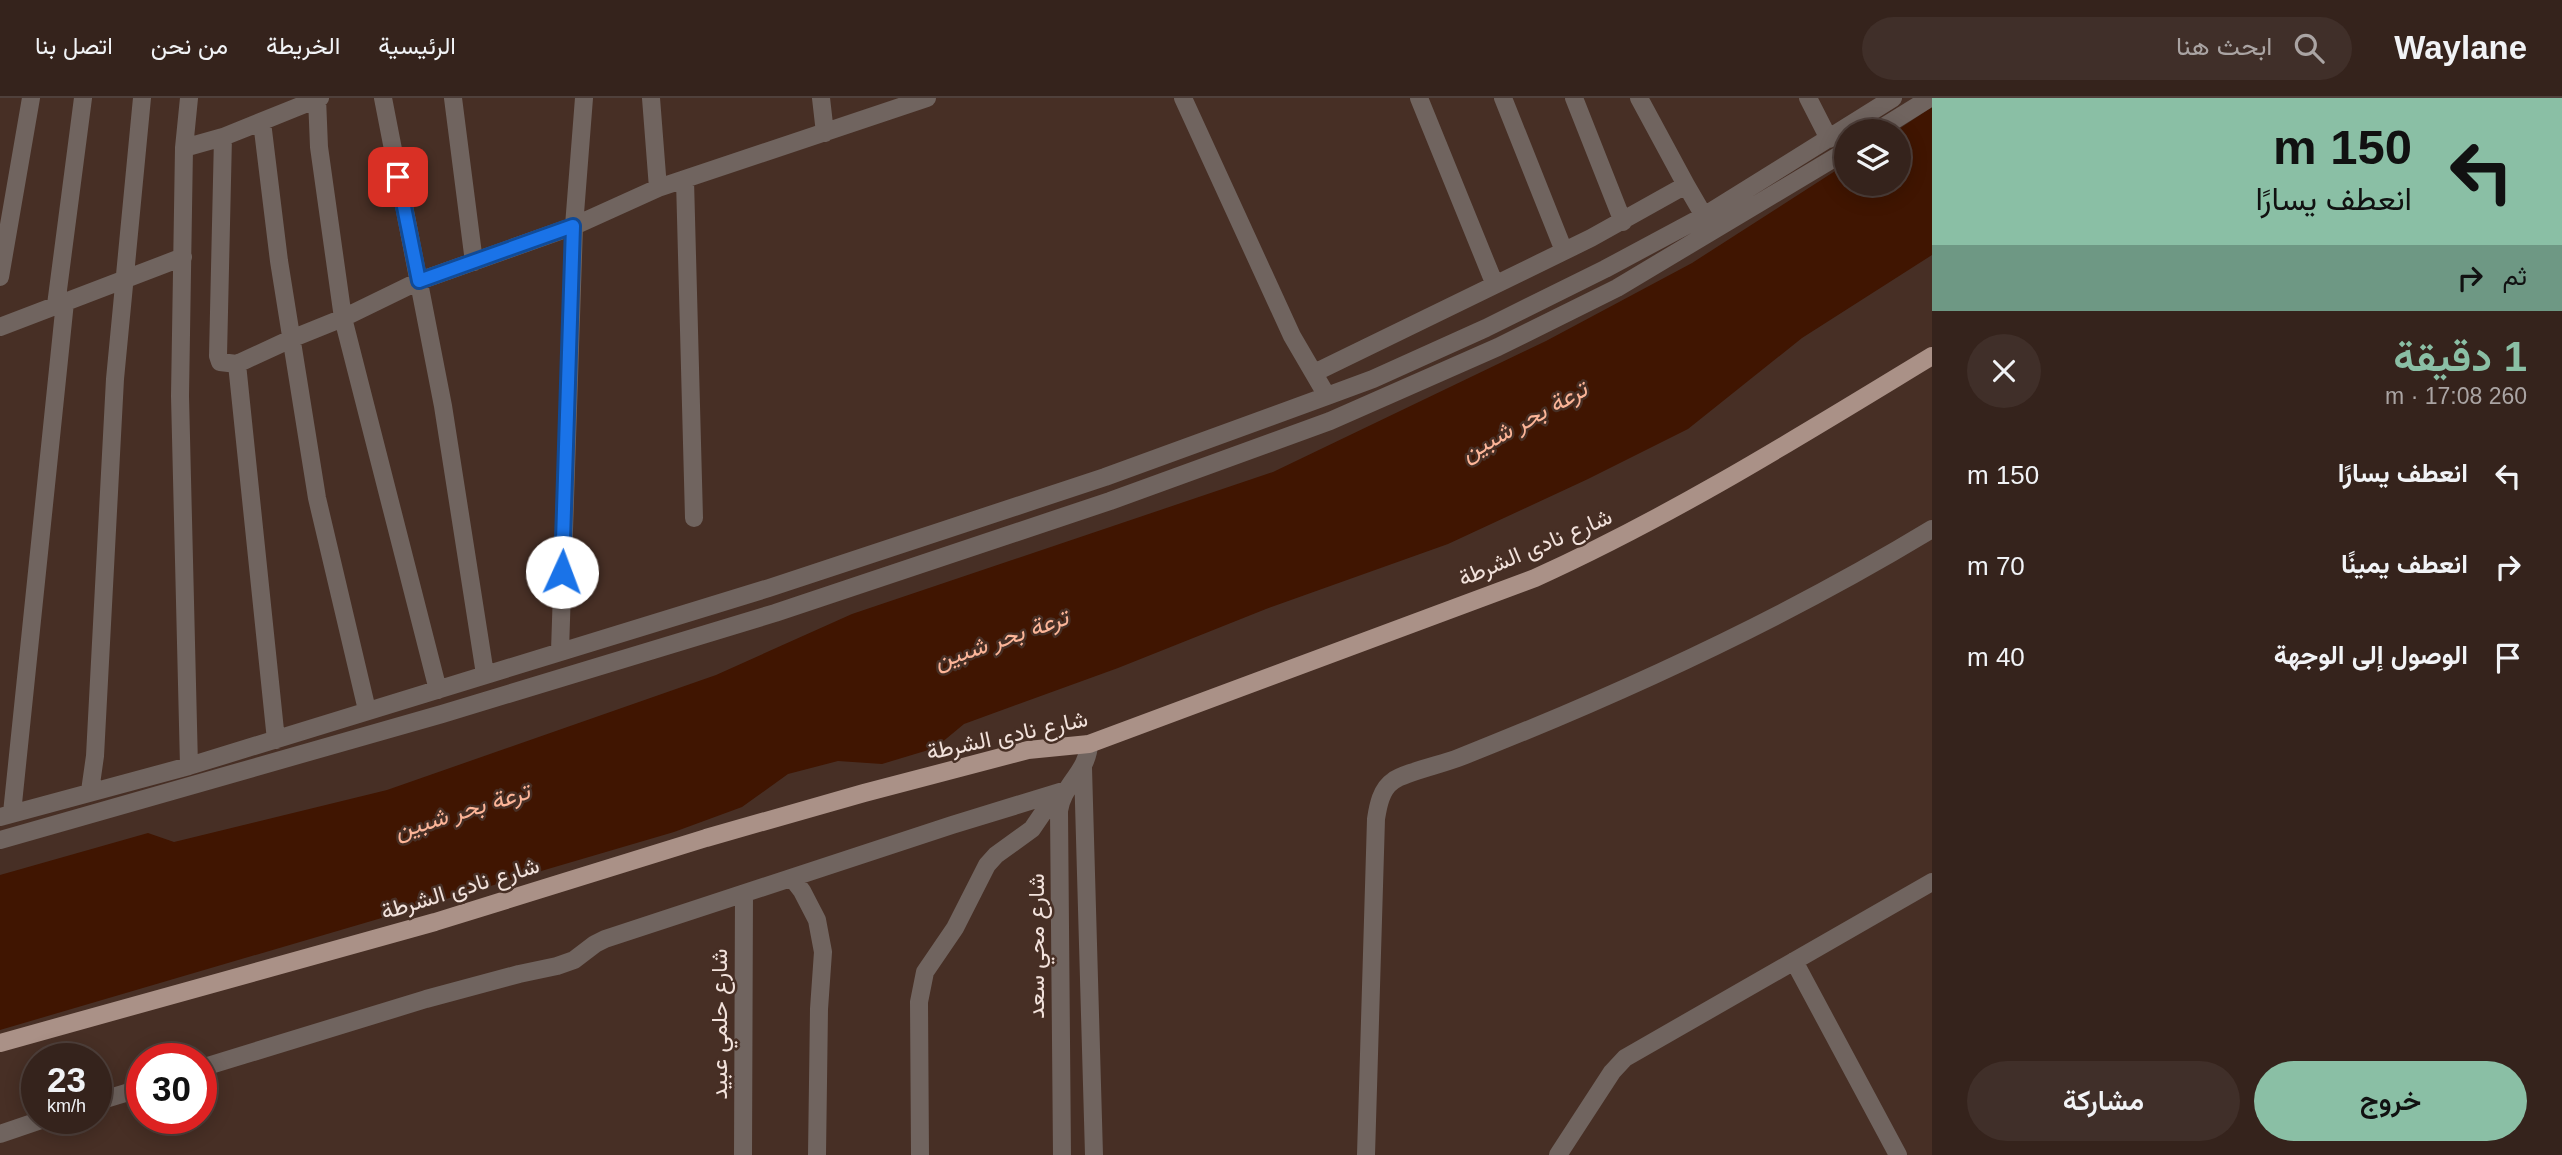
<!DOCTYPE html>
<html lang="ar">
<meta charset="utf-8">
<style>
body{margin:0;font-family:Arial,Vazirmatn,sans-serif;background:#402f29;color:#f1f3f6;direction:rtl;height:100vh;display:flex;flex-direction:column;font-size:26px;white-space:nowrap}
*{box-sizing:border-box;margin:0}
p{font-size:23px;color:#aaa4a3}
.icon{flex:none;width:38px;height:38px;fill:none;stroke:currentColor;stroke-width:2;stroke-linecap:round;stroke-linejoin:round}
.map{position:relative;flex:1;overflow:hidden;direction:ltr}
.side{display:flex;flex-direction:column;background:#35231c;width:630px}
.side>*{flex:none}
.guide{background:#8abfa5;color:#111;overflow:hidden}
.fabs{position:absolute;left:1834px;top:21px;display:grid;gap:14px}
.fabs a{display:grid;place-items:center;width:77px;height:77px;border-radius:50%;background:#35231c;box-shadow:0 4px 18px #0003,0 0 0 2px #4f403b;font-size:35px}
.speed{position:absolute;left:21px;top:945px;display:flex;gap:14px;font-size:35px;font-weight:700;text-align:center}
.speed>*{display:grid;place-content:center;width:91px;height:91px;border-radius:50%;background:#35231c;box-shadow:0 4px 18px #0003,0 0 0 2px #4f403b;line-height:1}
.speed small{font-size:18px;font-weight:400}
.speed .limit{border:10px solid #d22;background:#fff;color:#111}
.pin{position:absolute;display:grid;place-items:center;width:60px;height:60px;color:#fff;margin:-30px;border-radius:14px;box-shadow:0 4px 10px #0006}
.me{position:absolute;width:77px;margin:-38px;rotate:2deg;stroke-linejoin:round;filter:drop-shadow(0 0 5px #0008)}
.turn{display:flex;align-items:center;gap:24px;height:147px;padding:0 35px;font-size:32px}
.turn .icon{width:91px;height:91px;stroke-width:2.5}
.turn b{display:block;font-size:49px;line-height:60px}
.then{display:flex;align-items:center;height:66px;padding:0 35px;background:#0003;gap:14px;font-size:26px}
.round{display:grid;place-items:center;flex:none;width:74px;height:74px;border-radius:37px;background:#402f29}
.headline{display:flex;align-items:center;justify-content:space-between;height:119px;padding:0 35px}
h1{font-size:42px;font-weight:600;line-height:52px;color:#8abfa5}
.action{display:flex;gap:14px;margin-top:auto;padding:14px 35px}
.action a{flex:1;height:80px;border-radius:42px;background:#8abfa5;color:#111;font-size:28px;font-weight:600;line-height:80px;text-align:center}
.action a+a{background:#402f29;color:#f1f3f6}
ul{padding:0;list-style:none}
li{display:flex;align-items:center;gap:21px;height:91px;padding:0 35px}
li div{flex:1}
li b{display:block;font-size:26px}
li em{font-style:normal}
header{display:flex;align-items:center;gap:42px;box-sizing:border-box;height:98px;padding:0 35px;background:#35231c;border-bottom:2px solid #4f403b}
header strong{font-size:33px}
nav{display:flex;gap:38px;margin-inline-start:auto;font-size:24px}
.search{width:490px;height:63px;background:#402f29;display:flex;align-items:center;gap:18px;box-sizing:border-box;padding:0 24px;border-radius:38px;color:#aaa4a3;font-size:26px}
main{display:flex;flex:1;min-height:0}
.map>svg:first-child{display:block}
.water{fill:#401501}
.lines{fill:none;stroke-linecap:round;stroke-linejoin:round}
.minor{stroke:#70645f;stroke-width:18}
.major{stroke:#aa9187;stroke-width:18}
.route-casing{stroke:#114b97;stroke-width:18}
.route{stroke:#1a73e8;stroke-width:12}
.labels{text-anchor:middle;stroke-width:5;stroke-linejoin:round;paint-order:stroke}
.street-label{font-size:23px;fill:#f2e2dc;stroke:#472f25}
.water-label{font-size:24px;font-style:italic;fill:#fcb598;stroke:#472f25}
</style>
<header>
<strong>Waylane</strong>
<div class="search"><svg class="icon" aria-label="search" viewBox="0 0 24 24"><circle cx="10" cy="10" r="6"/><path d="M15 15l6 6"/></svg>ابحث هنا</div>
<nav><a>الرئيسية</a><a>الخريطة</a><a>من نحن</a><a>اتصل بنا</a></nav>
</header>
<main>
<section class="side">
<div class="guide">
<div class="turn"><svg class="icon" aria-label="left" viewBox="0 0 24 24"><path d="M17 20v-9H6M10 6l-5 5 5 5"/></svg><div><b>150 m</b>انعطف يسارًا</div></div>
<div class="then">ثم<svg class="icon" aria-label="right" viewBox="0 0 24 24"><path d="M7 20v-9h11M14 6l5 5-5 5"/></svg></div>
</div>
<div class="headline"><div><h1>1 دقيقة</h1><p>260 m · 17:08</p></div><a class="round"><svg class="icon" aria-label="close" viewBox="0 0 24 24"><path d="M6 6l12 12M18 6L6 18"/></svg></a></div>
<ul>
<li><svg class="icon" aria-label="left" viewBox="0 0 24 24"><path d="M17 20v-9H6M10 6l-5 5 5 5"/></svg><div><b>انعطف يسارًا</b></div><em>150 m</em></li>
<li><svg class="icon" aria-label="right" viewBox="0 0 24 24"><path d="M7 20v-9h11M14 6l5 5-5 5"/></svg><div><b>انعطف يمينًا</b></div><em>70 m</em></li>
<li><svg class="icon" aria-label="arrive" viewBox="0 0 24 24"><path d="M6 21V4h12l-3 4 3 4H6"/></svg><div><b>الوصول إلى الوجهة</b></div><em>40 m</em></li>
</ul>
<div class="action"><a>خروج</a><a>مشاركة</a></div>
</section>
<div class="map">
<svg width="1932" height="1057" viewBox="0 0 1932 1057">
<rect width="100%" height="100%" fill="#472f25"/>
<path class="water" d="M1932,9v148l-130,83 -114,91 -100,50 -140,65 -182,65 -148,59 -154,56 -29,24 -53,16 -44,-3 -50,13 -46,33 -68,25 -674,198v-155l148,-42 26,9 213,-52 329,-115 136,-61 421,-142 273,-131 146,-78 154,-99v20h53v-53h-3z"/>
<g class="lines">
<path class="minor" d="M317,0l2,49 24,171 95,372
M383,0l60,308 42,268
M453,0l21,164
M651,0l7,90
M821,0l4,35
M1183,0l109,238 35,60
M1419,0l76,187
M1503,0l61,153
M1574,0l49,124
M1639,0l47,87
M1808,0l21,41
M262,24l17,139 38,237 50,212
M1877,33l53,-33
M223,39l-5,219 2,6 17,2 39,376
M184,50l39,-11 97,-39
M685,82l9,338
M0,179l31,-179
M56,207l27,-207
M0,229l183,-70
M237,266l54,-25 52,-21 76,-37 155,-55 84,-38 269,-90
M1314,275l277,-135 95,-53 18,31
M560,553l14,-425 10,-128
M189,668l-9,-370 4,-248 5,-50
M1083,670l11,387
M90,693l5,-35 20,-377 27,-281
M12,715l53,-511
M0,719l189,-51 580,-178 336,-111 222,-81 46,-17 113,-51 119,-59 99,-53 189,-118
M0,742l442,-126 333,-101 335,-112 220,-80 168,-74 119,-59 229,-137
M792,780l10,13 15,29 6,32 -4,57 -2,146
M1794,863l104,194
M201,970l225,-69 93,-25 38,-8 17,-6 21,-16 10,-5 347,-114 114,-35
M96,1004l46,-14
M0,1036l47,-16
M743,1057l1,-261
M920,1057l-1,-153 6,-30 30,-44 32,-63 9,-10 36,-26 15,-22 15,-14
M1062,1057l-3,-344c3,-26 29,-39 30,-67
M1366,1057l10,-336c2,-13 5,-30 17,-38 10,-8 50,-17 65,-23 163,-64 324,-138 474,-229
M1558,1057l54,-83 13,-14 307,-176"/>
<path class="major" d="M0,945l435,-121 271,-84 158,-45 164,-43 61,-6 446,-166c139,-63 267,-143 397,-222"/>
</g>
<g class="lines">
<defs>
<path id="route" d="M398,79l21,104 154,-55 -11,346"/>
</defs>
<use href="#route" class="route-casing"/>
<use href="#route" class="route"/>
</g>
<g class="labels">
<g class="street-label">
<text transform="translate(1535 449) rotate(-23)" y="8">شارع نادى الشرطة</text>
<text transform="translate(1007 637) rotate(-12)" y="8">شارع نادى الشرطة</text>
<text transform="translate(460 790) rotate(-17)" y="8">شارع نادى الشرطة</text>
<text transform="translate(1036 848) rotate(-90)" y="8">شارع محي سعد</text>
<text transform="translate(719 926) rotate(-90)" y="8">شارع حلمي عبيد</text>
</g>
<g class="water-label">
<text transform="translate(1524 323) rotate(-29)" y="8">ترعة بحر شبين</text>
<text transform="translate(1001 541) rotate(-19)" y="8">ترعة بحر شبين</text>
<text transform="translate(462 713) rotate(-17)" y="8">ترعة بحر شبين</text>
</g>
</g>
</svg>
<div class="fabs">
<a><svg class="icon" aria-label="layers" viewBox="0 0 24 24"><path d="M12 4l9 5-9 5-9-5zM3 14l9 5 9-5"/></svg></a>
</div>
<div class="speed"><div>23<small>km/h</small></div><div class="limit">30</div></div>
<div class="pin" style="left:398px;top:79px;background:#d93025"><svg class="icon" aria-label="arrive" viewBox="0 0 24 24"><path d="M6 21V4h12l-3 4 3 4H6"/></svg></div>
<svg class="me" style="left:562px;top:474px" viewBox="-20 -20 40 40"><circle r="19" fill="#fff"/><path d="M0-13L10 11 0 6-10 11z" fill="#1a73e8"/></svg>
</div>
</main>
